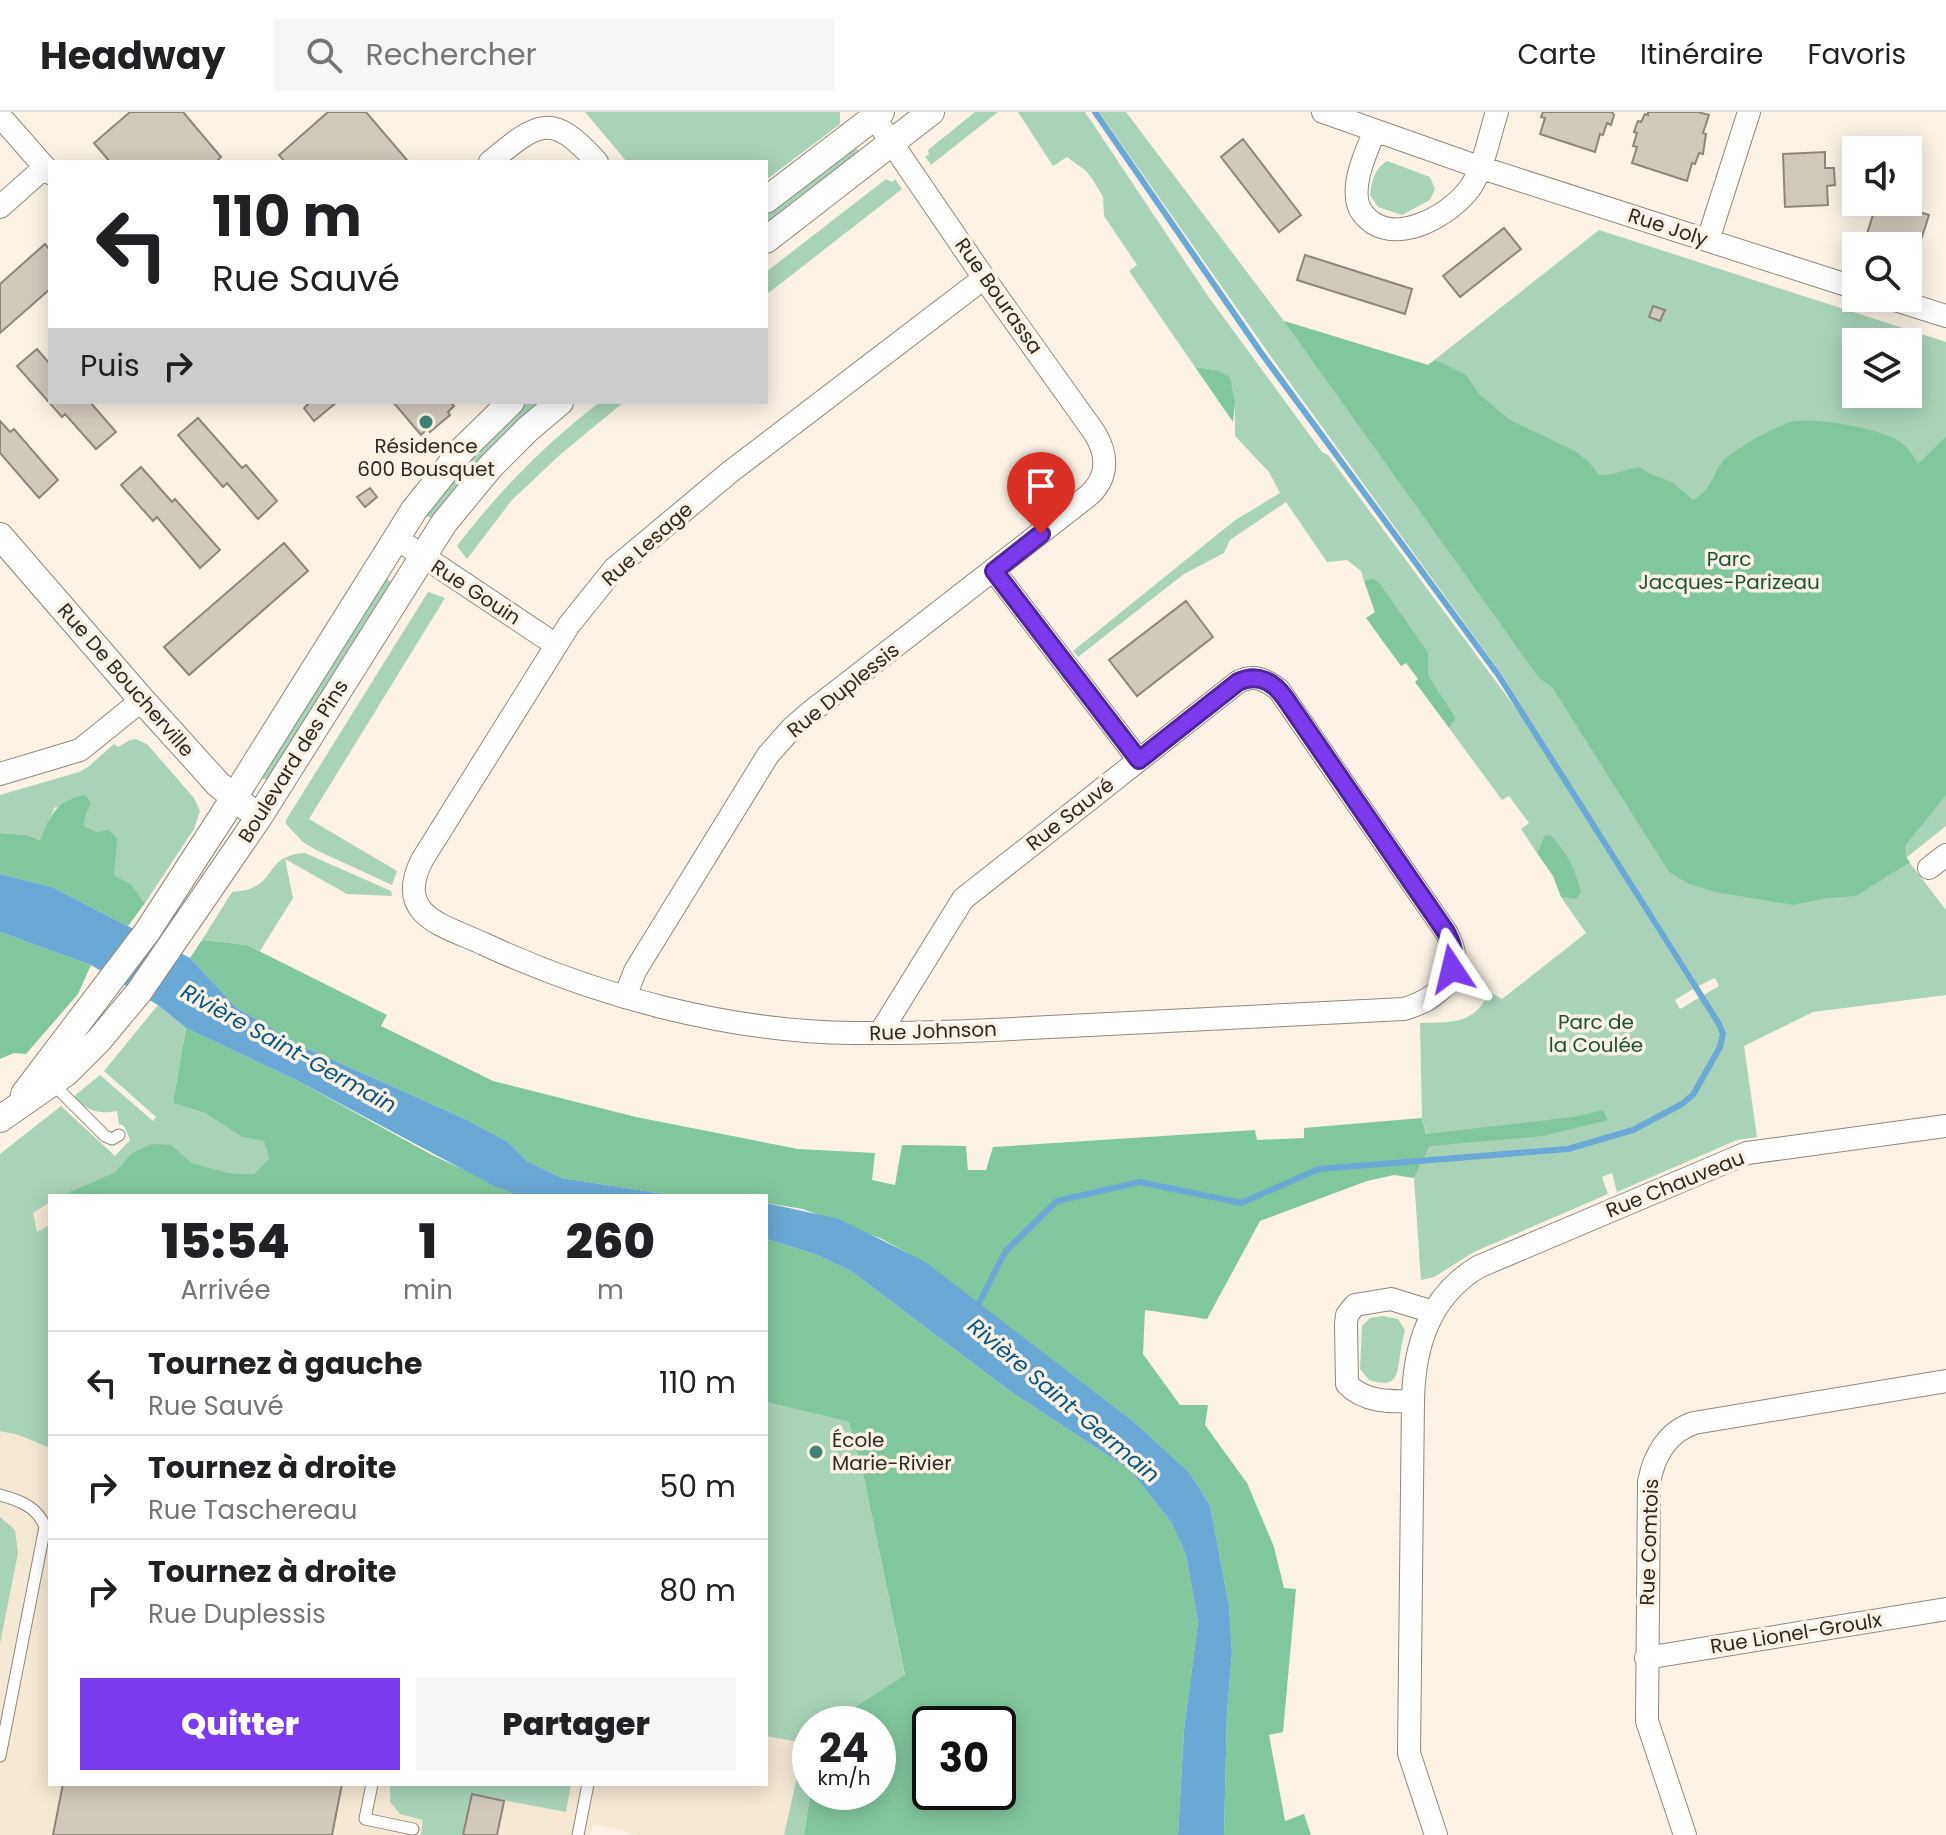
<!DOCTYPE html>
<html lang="fr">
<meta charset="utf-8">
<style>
body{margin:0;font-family:Poppins,sans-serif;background:#f6f6f6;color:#202124;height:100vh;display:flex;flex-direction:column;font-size:30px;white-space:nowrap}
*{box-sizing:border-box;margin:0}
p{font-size:26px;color:#757577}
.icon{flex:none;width:44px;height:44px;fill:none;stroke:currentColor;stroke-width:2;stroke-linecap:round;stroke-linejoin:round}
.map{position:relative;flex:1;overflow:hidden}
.panel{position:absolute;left:48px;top:1082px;width:720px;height:592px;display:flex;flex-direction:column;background:#fff;border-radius:0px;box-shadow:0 4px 20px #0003}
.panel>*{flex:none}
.guide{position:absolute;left:48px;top:48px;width:720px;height:244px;border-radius:0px;box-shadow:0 4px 20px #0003;background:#fff;color:#202124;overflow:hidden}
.buttons{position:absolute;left:1842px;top:24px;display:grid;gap:16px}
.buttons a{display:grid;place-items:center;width:80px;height:80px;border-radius:0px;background:#fff;box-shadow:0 4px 20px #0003;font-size:40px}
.speed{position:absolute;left:792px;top:1594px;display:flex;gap:16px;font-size:40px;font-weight:700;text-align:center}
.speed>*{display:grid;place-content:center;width:104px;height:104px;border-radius:50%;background:#fff;box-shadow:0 4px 20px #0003;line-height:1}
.speed small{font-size:20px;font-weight:400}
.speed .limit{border:4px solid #111;border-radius:12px;background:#fff;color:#111}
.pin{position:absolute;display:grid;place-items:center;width:68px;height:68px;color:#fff;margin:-82px -34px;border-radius:50% 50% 50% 0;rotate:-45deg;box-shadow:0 0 8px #0007}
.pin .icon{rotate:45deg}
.me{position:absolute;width:88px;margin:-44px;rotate:350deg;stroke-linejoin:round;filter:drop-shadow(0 0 6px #0008)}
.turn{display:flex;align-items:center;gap:28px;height:168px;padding:0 32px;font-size:36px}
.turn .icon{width:104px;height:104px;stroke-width:2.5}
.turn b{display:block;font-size:56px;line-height:68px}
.then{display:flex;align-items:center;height:76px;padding:0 32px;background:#0003;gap:16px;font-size:30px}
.eta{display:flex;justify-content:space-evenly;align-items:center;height:136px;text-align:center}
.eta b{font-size:48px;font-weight:800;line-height:56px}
.cta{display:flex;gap:16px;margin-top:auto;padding:16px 32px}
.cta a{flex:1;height:92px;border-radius:0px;background:#7c3aed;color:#fff;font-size:32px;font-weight:800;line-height:92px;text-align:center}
.cta a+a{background:#f6f6f6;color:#202124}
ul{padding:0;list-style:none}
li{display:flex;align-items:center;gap:24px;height:104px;padding:0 32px;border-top:2px solid #e0e0e0}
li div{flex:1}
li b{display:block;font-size:30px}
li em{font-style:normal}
header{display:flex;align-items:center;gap:48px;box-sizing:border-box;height:112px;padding:0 40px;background:#fff;border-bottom:2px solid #e0e0e0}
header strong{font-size:38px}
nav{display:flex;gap:44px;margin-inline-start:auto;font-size:28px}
.search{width:560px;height:72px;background:#f6f6f6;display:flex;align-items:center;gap:20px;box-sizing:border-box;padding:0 28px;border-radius:0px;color:#757577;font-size:30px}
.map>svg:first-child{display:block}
.education{fill:#f5e8d4}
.green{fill:#a9d3b9;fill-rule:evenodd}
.forest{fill:#81c79e;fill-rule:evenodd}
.water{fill:#6aa9d6}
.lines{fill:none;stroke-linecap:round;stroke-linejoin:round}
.stream{stroke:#6aa9d6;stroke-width:6}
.building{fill:#d2c9bd;stroke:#8e867b;stroke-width:2}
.service-casing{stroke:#90887d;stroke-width:13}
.minor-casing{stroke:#90887d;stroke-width:24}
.tertiary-casing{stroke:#90887d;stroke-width:28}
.service{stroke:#fff;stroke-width:11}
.minor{stroke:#fff;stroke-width:22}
.tertiary{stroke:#fff;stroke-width:26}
.route-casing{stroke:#51269a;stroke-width:20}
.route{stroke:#7c3aed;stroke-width:14}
.poi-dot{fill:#3f8275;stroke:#fbf2e5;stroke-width:3}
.labels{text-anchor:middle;stroke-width:7;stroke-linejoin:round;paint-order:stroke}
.street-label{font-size:20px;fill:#2c2824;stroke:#fbf2e5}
.poi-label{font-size:20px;fill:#2c2824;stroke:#fbf2e5}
.park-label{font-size:20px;fill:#1c5135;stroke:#fbf2e5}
.water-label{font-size:22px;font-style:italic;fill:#055580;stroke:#fbf2e5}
</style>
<header>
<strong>Headway</strong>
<div class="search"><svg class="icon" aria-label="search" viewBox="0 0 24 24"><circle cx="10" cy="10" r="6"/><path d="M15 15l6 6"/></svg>Rechercher</div>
<nav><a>Carte</a><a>Itinéraire</a><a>Favoris</a></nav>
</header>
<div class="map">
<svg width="1946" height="1723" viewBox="0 0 1946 1723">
<rect width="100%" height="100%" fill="#fbf2e5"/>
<path class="education" d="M173,991l76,93h-199v588h716v-382l46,322 -5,3 -23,108h-145l-46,-11 -3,11h-590v-681l61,-48 53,50 35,-36 4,1z"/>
<path class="green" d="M585,0h255v12l-74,56v-18h-139z
M975,0h23l-67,53 -6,-9 4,-1 -1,-5z
M1018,0h67l123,184 114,156 6,3 192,259 173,275 -18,11 5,9 39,-23 -4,-8 -19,9 -193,-311 -231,-318 -173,-246h27l158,209 144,44 171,-135 347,112v484l-40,32 40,52v85l-133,17 -69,34 13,91 -20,3 -120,52 -5,-19 -10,4 6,17 -134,58 -40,25 -13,3 -7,-102 16,-32 -8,-28 -2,-95c33,-1 53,2 70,-31l12,7 84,-66 -25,-36 15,1 -32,-62 -7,17 -16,-24 8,-6 -20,-27 -7,4 -53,-72 7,-10 -28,-43v-23l-48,-67 -7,-7 -9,3 -3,-10 -14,-11 -20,2 -41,-60 -56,38 -6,13 -40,21 -106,83 -5,-6 161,-130 46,-28 -11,-21 -34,-36v-32l-20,-34 -20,-3 -66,-96 8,-6 -33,-49 -1,-19 -10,-17 -7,-9 -19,-14 -14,9zM1856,230h52v52h-52z
M854,35l6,5 -94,75v-13z
M1387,49l43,16 5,12 -5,11 -28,15 -24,-8 -8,-12c2,-14 4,-26 17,-34z
M886,67l6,3 3,-3 7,10 -136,106v-23z
M526,290h15c-40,36 -78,73 -109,116l-7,-2 69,-86z
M600,290h24l-62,51 -50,47 -45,59 -10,-13c42,-55 88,-102 143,-144z
M387,466l4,5 -123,196h-5l-2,-3z
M428,480l17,6 -136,221 88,52 -5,14 -76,-35 -13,-8 -17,-18v-4z
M136,627l11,5 47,54 6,13 -6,18 -49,74 -14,-19 -17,-9 -17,-43 -13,-6 2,-12 -31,-7 -14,33 -14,-5 -27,-2v-38l79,-23 9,-5 26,-23 4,3 12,-7z
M305,741l86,38 1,5 -45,-2 -62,-35 8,39 -33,53 -13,-6 -45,-5 30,-48c6,-1 14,-1 20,-4 24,-10 16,-33 53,-35z
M158,893l28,23 -13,75 32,10 37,24 22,3 5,18 -15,16 -25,-1 -37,-10 -21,-17 -40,8 -17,19 -15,9 -38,14h-11v6l-17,11 4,19 13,-7v223l-31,-13 -19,-4v-277l61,-48 54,50 15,-16 -6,-14 -5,-2 -2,-13c-20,4 -29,-1 -44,-14l27,-22 53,46 3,-4 -52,-46z
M1383,1204l15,3 7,11c-2,8 -4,17 -5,25 -3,24 -5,33 -31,25l-9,-11 2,-43 8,-8z
M766,1290l83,20 15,56 41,198 -53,33h-11l-31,15 -6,19 -38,-7z
M0,1405l15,13 3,23 -18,91z
M798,1660l12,23 -6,40h-20z
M390,1672h181l-5,28 -94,-18 -9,41h-42l2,-15 -23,-6 -10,-12z"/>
<path class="forest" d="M1284,209l144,44 7,-5 30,14 15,21 30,25 65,31 14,11 10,13c14,1 26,-6 41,-8l10,7 22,8 21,18c23,-12 18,-32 38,-46 14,-10 43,-27 60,-32 21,-6 90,7 108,19 9,6 14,14 19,23l28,-27v358l-41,51 1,11 4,5 -54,34 -29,2 -34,7 -73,-12 -31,-9 -20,-12 -117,-185 -13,-9z
M1195,255l20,3 15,7 5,27 -2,18z
M1373,466l7,6 48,68v23l28,43 -7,10 -34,-46 3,-3 -12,-16 -5,3 -35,-48 9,-6 -11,-31z
M85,683l6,8 -5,11 -2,12 13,6 12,-2 8,9 -3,36 17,9 14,19 -17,23 -76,-39 -52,-13v-41l27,2 13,5c12,-26 15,-39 45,-45z
M1550,723c15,14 27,37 31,57l-5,7 -15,-2 -8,-21 -16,-23 7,-17z
M0,820l91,33 -13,29 -52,60 -12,-1 -14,6z
M202,828l45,5 140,70 -6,11 112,55 143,36 162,32 77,4 -3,27 23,5 7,-40 64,1 2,24h18l7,-23 262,-17 2,10 47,-2v-10l118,-10 4,16 147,-17 30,-7 5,10 -65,16 -113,10 -16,32 -20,-3 -27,6 -107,40 -53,98 -62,-9 -2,44 37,51h28l-3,20 42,58 27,64 10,41 12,1 -13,143 -14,3 16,86 19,-7 7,21h-87l3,-123 5,-60 -3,-46 -19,-101 -21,-33 -56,-51 -209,-159 -42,-23 -79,-30 -37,-6v-7l-102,-2 -102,-16 -35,-17 -20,-20 -44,-23 -161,-72 -66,-39 -46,-49z
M186,916l110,52 136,75 89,41h-460l53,-23 17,-19 20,-10 20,1 21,18 37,10 25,1 15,-16 -5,-17 -22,-4 -37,-24 -32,-10z
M766,1127l49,15 36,17 159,120 120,79 41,52 15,33 12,67 -14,108 -6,105h-374l6,-39 -12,-24 9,-46 3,-1v67h68v-68h-66l30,-16 10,1 53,-34 -41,-197 -15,-56 -83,-20zM930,1612h68v68h-68z"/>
<path class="water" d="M0,762l52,13 138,71 46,49 66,39 161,72 44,23 20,20 35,17 102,16 37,2h-180l-27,-10 -198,-106 -110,-52 -28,-23 -67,-40 -91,-33z
M766,1091l73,16 85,42 209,160 56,51 21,33 19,101 3,46 -5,60 -3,123h-46l6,-105 14,-108 -12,-67 -15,-33 -41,-52 -120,-79 -159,-120 -36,-17 -49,-15z"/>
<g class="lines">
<path class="stream" d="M975,1199l30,-59 52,-51 83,-19 101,21 78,-34 249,-20 65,-19 49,-26 11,-9 27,-48 3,-13 -4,-10 -220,-348 -237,-322 -167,-242"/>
</g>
<path class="building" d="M130,0h53l38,45 -5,5h-106l-16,-19z
M328,0h38l41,48 -3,2h-119l-6,-7z
M1543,0h69l2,3 -3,10 -4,-2 -4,12 -3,-1 -5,18 -55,-18 5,-16 -4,-1z
M1648,0h50l11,3 -6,18 3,1 -3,20 -4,-1 -4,11 -3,-1 -5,18 -55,-18 5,-16 -4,-1 4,-13 -3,-1 2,-6 2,-5 3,1 4,-8 3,1z
M1243,27l58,76 -22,17 -58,-75z
M1825,40v16h9l1,17 -8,1 1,19 -43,2 -2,-53z
M1908,88l5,2 -3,7 19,6 -13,41 -8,-3v-7h-24l-19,-6 12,-38 16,3 1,-3z
M1504,116l17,21 -61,48 -17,-21z
M45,132l5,6v39l-50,44v-49z
M1305,143l107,34 -7,25 -108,-34z
M1653,194l12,4 -5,11 -11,-4z
M37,237l13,15v38h40l26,30 -20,17 -31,-35 -3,3 -45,-51z
M307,290h30l-23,19 -10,-13 4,-4z
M393,290h57l4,4 -6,6 2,3 -20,17 -2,-4 -7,7z
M198,306l44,50 4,-3 31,36 -19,18 -31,-36 -4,4 -45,-52z
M0,309l10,11 4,-3 44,51 -19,18 -39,-45z
M141,355l31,35 3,-3 45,51 -20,18 -43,-51 -4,4 -32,-36z
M370,376l7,9 -12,10 -8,-10z
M284,431l24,28 -119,104 -25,-28z
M1186,489l27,36 -76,59 -28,-36z
M63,1672h279l-10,51h-279z
M472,1682l32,7 -7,34h-34z"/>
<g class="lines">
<defs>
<path id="service" d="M52,971l53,53 7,3 7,-4
M0,1383c19,5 38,12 45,32l-45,229
M372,1672l-7,35 48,10
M578,1723l10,-51"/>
<path id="minor" d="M1323,0l156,55 377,121
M0,4l50,57
M1374,20c-8,21 -22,49 -16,72 2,8 8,14 15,19 30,19 78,-9 97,-35 14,-20 19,-52 27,-76
M490,50c49,-41 62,-50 107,0
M0,95l45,-40
M1708,128l41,-128
M1889,186l57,18
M396,426l160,107
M994,459l145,189
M0,662l80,-24 62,-50
M1929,756l17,-13
M625,885l10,-26 133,-216 24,-27 16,-14 280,-218c21,-18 20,-42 6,-64l-110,-154 -110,-161
M880,921l83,-134 275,-217c16,-8 27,-3 41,8l167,242c23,39 -5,66 -42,77 -105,5 -210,10 -315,16 -79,4 -157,9 -236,8 -124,-1 -257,-37 -369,-89 -41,-19 -90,-28 -62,-84l147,-235 45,-56 116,-97 254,-194
M1413,1289c-23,1 -49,1 -66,-17l-1,-60 1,-9 8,-10 36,-6 42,13
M1646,1546l300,-49
M1436,1723l-27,-82 4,-352c1,-55 16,-104 65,-134l269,-114 199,-27
M1685,1723l-38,-114 2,-239c5,-26 18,-50 45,-59l252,-42"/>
<path id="tertiary" d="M766,88l115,-88
M766,128l165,-128
M0,424l142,164 76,84 29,24
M24,982l123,-162 76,-117 191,-305 48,-60 49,-48
M0,1007l66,-46 33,-33 40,-48 120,-175 185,-294 46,-56 38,-38 32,-27"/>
</defs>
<use href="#service" class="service-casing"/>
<use href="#minor" class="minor-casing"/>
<use href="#tertiary" class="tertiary-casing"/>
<use href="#service" class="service"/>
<use href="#minor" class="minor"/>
<use href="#tertiary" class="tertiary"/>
</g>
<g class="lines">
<defs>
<path id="route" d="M1041,422l-47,37 145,189 99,-78c19,-9 35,-1 47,16l161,234c7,13 9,22 6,37"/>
</defs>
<use href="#route" class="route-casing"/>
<use href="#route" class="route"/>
</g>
<g class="poi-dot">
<circle cx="426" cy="310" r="8"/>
<circle cx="816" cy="1340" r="8"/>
</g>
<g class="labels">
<g class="street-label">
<text transform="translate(1668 115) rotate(18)" y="7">Rue Joly</text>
<text transform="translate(999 184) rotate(55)" y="7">Rue Bourassa</text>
<text transform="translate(647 432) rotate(-42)" y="7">Rue Lesage</text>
<text transform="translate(476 480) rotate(33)" y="7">Rue Gouin</text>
<text transform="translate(126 568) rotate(49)" y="7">Rue De Boucherville</text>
<text transform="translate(843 578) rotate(-39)" y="7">Rue Duplessis</text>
<text transform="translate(293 649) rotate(-58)" y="7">Boulevard des Pins</text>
<text transform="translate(1070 702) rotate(-38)" y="7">Rue Sauvé</text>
<text transform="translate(933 919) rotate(-2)" y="7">Rue Johnson</text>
<text transform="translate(1675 1072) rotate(-22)" y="7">Rue Chauveau</text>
<text transform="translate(1649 1430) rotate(-88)" y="7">Rue Comtois</text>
<text transform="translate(1796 1521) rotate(-9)" y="7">Rue Lionel-Groulx</text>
</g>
<g class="poi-label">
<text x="426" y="341">Résidence<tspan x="426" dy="23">600 Bousquet</tspan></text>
<text x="832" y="1335" text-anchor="start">École<tspan x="832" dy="23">Marie-Rivier</tspan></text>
</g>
<g class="park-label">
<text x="1729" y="454">Parc<tspan x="1729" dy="23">Jacques-Parizeau</tspan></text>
<text x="1596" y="917">Parc de<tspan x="1596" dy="23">la Coulée</tspan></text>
</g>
<g class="water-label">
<text transform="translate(289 936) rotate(29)" y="8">Rivière Saint-Germain</text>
<text transform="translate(1064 1288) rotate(40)" y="8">Rivière Saint-Germain</text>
</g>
</g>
</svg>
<div class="buttons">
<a><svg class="icon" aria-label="sound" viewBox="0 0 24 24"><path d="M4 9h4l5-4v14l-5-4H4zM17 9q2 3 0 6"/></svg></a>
<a><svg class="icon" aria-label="search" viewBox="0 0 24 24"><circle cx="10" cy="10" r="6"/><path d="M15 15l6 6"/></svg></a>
<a><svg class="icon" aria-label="layers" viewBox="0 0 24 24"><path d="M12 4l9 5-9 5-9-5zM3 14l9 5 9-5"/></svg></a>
</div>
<div class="speed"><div>24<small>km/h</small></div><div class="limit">30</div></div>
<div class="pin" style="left:1041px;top:422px;background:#d93025"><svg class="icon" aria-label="arrive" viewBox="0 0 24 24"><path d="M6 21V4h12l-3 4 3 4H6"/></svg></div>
<svg class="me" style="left:1452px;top:857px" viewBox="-20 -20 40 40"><path d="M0-17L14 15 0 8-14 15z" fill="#7c3aed" stroke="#fff" stroke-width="4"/></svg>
<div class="guide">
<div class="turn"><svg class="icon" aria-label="left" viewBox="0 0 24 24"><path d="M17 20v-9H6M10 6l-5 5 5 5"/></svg><div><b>110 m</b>Rue Sauvé</div></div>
<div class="then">Puis<svg class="icon" aria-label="right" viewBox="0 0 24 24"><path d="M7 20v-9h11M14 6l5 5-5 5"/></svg></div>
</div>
<section class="panel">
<div class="eta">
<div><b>15:54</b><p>Arrivée</p></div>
<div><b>1</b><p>min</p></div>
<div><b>260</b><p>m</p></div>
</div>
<ul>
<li><svg class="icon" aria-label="left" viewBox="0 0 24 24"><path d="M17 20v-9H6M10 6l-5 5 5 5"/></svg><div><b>Tournez à gauche</b><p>Rue Sauvé</p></div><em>110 m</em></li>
<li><svg class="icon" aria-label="right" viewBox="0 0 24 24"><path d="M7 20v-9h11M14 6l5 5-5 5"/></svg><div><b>Tournez à droite</b><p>Rue Taschereau</p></div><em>50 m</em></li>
<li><svg class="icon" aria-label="right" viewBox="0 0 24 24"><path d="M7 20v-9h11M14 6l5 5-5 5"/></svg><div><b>Tournez à droite</b><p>Rue Duplessis</p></div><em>80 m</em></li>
</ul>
<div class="cta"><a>Quitter</a><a>Partager</a></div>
</section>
</div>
